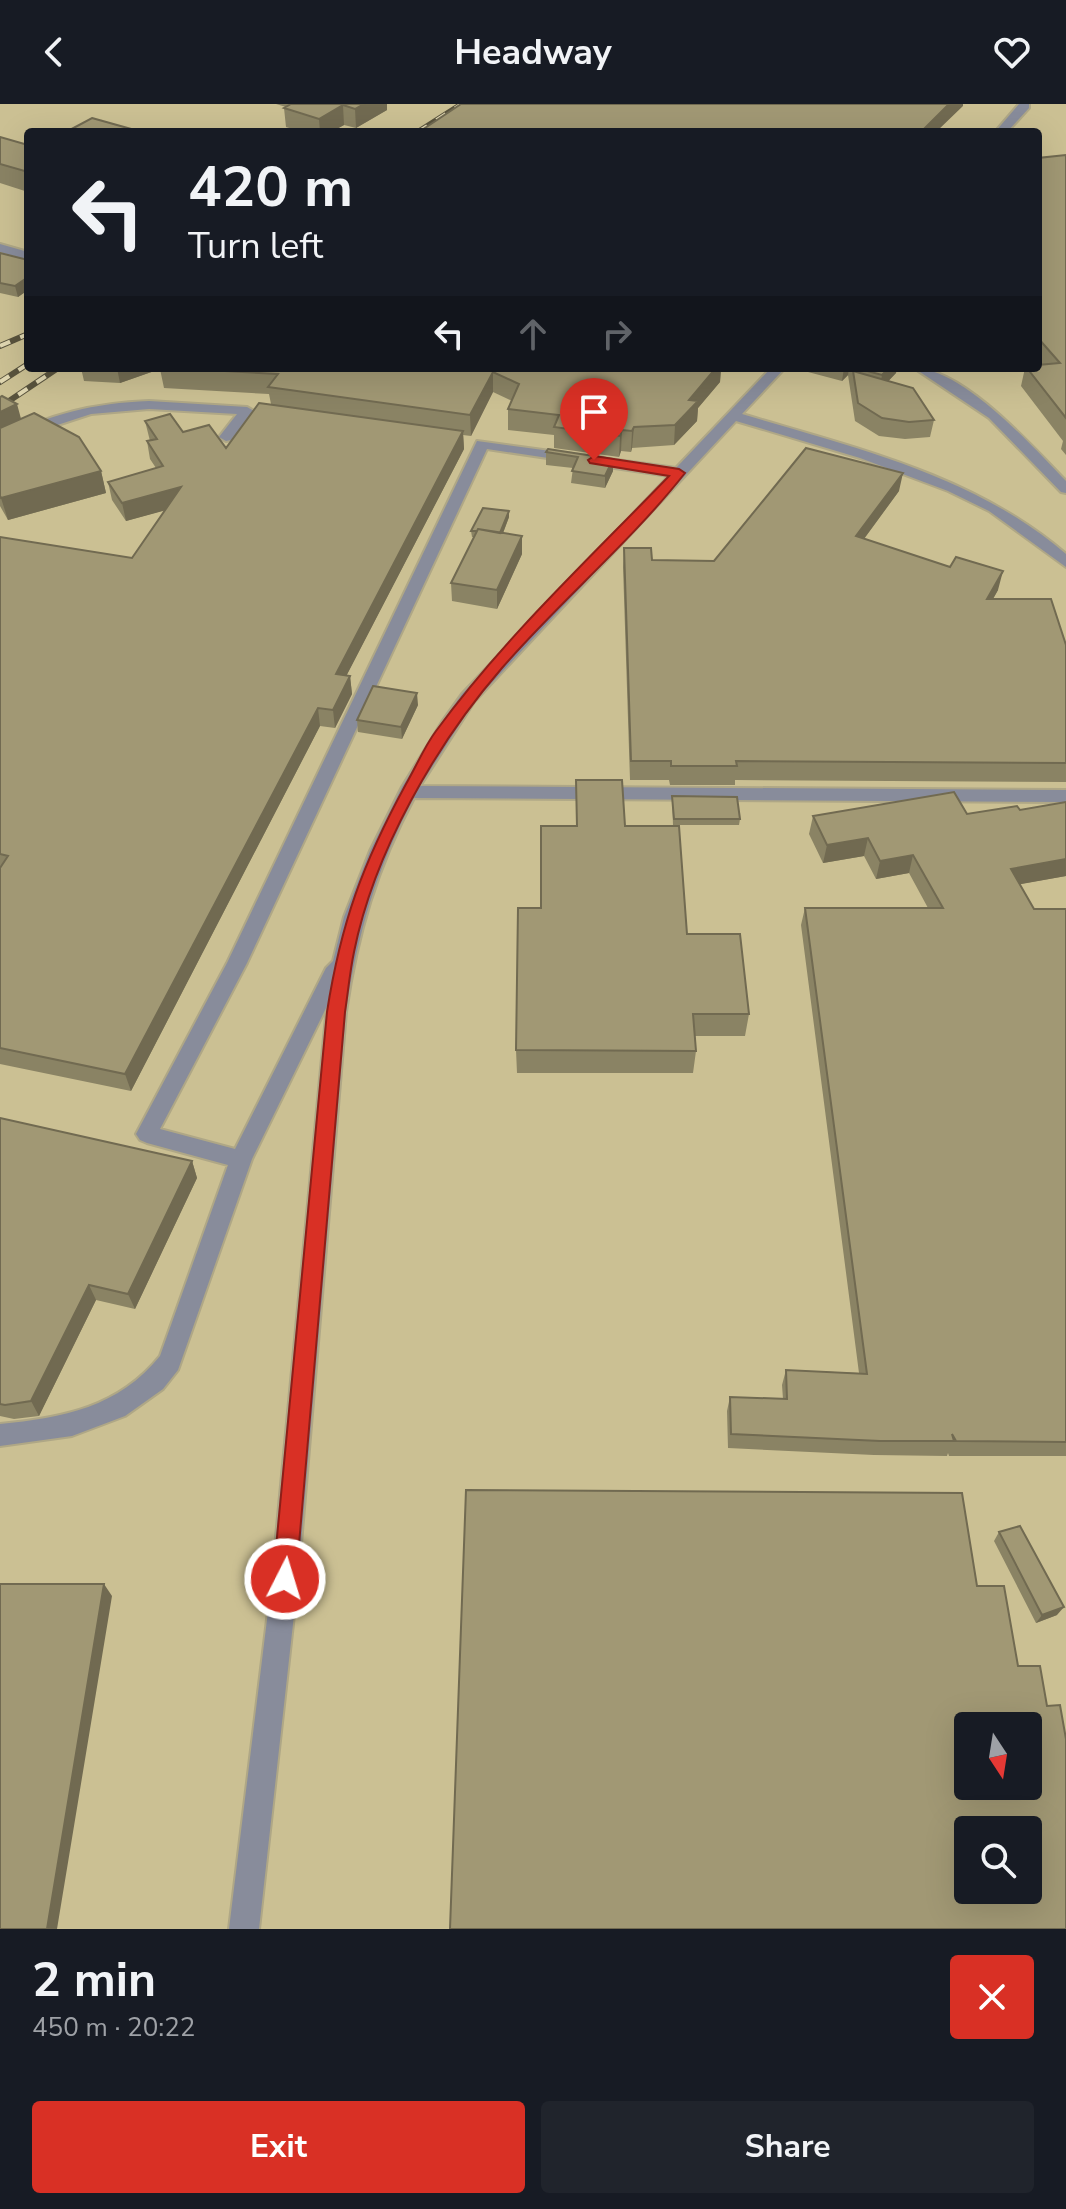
<!DOCTYPE html>
<meta charset="utf-8">
<style>
body{margin:0;font-family:"Nunito Sans",sans-serif;background:#20242c;color:#f1f3f6;height:100vh;display:flex;flex-direction:column;font-size:30px;white-space:nowrap}
*{box-sizing:border-box;margin:0}
p{font-size:26px;color:#9ea1a6}
.icon{flex:none;width:44px;height:44px;fill:none;stroke:currentColor;stroke-width:2;stroke-linecap:round;stroke-linejoin:round}
.map{position:relative;height:1825px;overflow:hidden}
.panel{display:flex;flex-direction:column;background:#171b24;flex:1}
.panel>*{flex:none}
.banner{position:absolute;left:24px;top:24px;width:1018px;height:244px;border-radius:8px;box-shadow:0 8px 32px #0002;background:#171b24;color:#f1f3f6;overflow:hidden}
.needle{width:52px;rotate:168deg}
.controls{position:absolute;left:954px;top:1608px;display:grid;gap:16px}
.controls a{display:grid;place-items:center;width:88px;height:88px;border-radius:8px;background:#171b24;box-shadow:0 8px 32px #0002;font-size:40px}
.pin{position:absolute;display:grid;place-items:center;width:68px;height:68px;color:#fff;margin:-82px -34px;border-radius:50% 50% 50% 0;rotate:-45deg;box-shadow:0 0 8px #0007}
.pin .icon{rotate:45deg}
.me{position:absolute;width:88px;margin:-44px;rotate:5deg;stroke-linejoin:round;filter:drop-shadow(0 0 6px #0008)}
.turn{display:flex;align-items:center;gap:28px;height:168px;padding:0 32px;font-size:36px}
.turn .icon{width:104px;height:104px;stroke-width:2.5}
.turn b{display:block;font-size:56px;line-height:68px}
.lanes{display:flex;align-items:center;height:76px;padding:0 32px;background:#0003;justify-content:center;gap:40px;direction:ltr}
.lanes .off{opacity:.35}
.round{display:grid;place-items:center;flex:none;width:84px;height:84px;border-radius:8px;background:#20242c}
.overview{display:flex;align-items:center;justify-content:space-between;height:136px;padding:0 32px}
h1{font-size:48px;font-weight:700;line-height:60px}
.cta{display:flex;gap:16px;margin-top:auto;padding:16px 32px}
.cta a{flex:1;height:92px;border-radius:8px;background:#d93025;color:#fff;font-size:32px;font-weight:700;line-height:92px;text-align:center}
.cta a+a{background:#20242c;color:#f1f3f6}
header{display:flex;justify-content:space-between;align-items:center;height:104px;padding:0 32px;background:#171b24;font-size:36px;font-weight:700}
.map>svg:first-child{display:block}
.built{fill:#cbc093;fill-rule:evenodd}
.lines{fill:none;stroke-linecap:round;stroke-linejoin:round}
.minor-casing{stroke:#afa786;stroke-width:4}
.minor{fill:#888c9b;fill-rule:evenodd}
.rail-far1-casing{stroke:#59533d;stroke-width:6}
.rail-casing{stroke:#59533d;stroke-width:7}
.rail-far1{stroke:#e0d7b1;stroke-width:4;stroke-dasharray:11;stroke-linecap:butt}
.rail{stroke:#e0d7b1;stroke-width:5;stroke-dasharray:14;stroke-linecap:butt}
.wall{fill:#8a8364}
.shaded-wall{fill:#716a51}
.building{fill:#a19874;stroke:#716a51;stroke-width:2;fill-rule:evenodd}
.route{fill:#d93025;stroke:#8d1f18;stroke-width:2}
</style>
<header><svg class="icon" aria-label="back" viewBox="0 0 24 24"><path d="M15 5l-7 7 7 7"/></svg>Headway<svg class="icon" aria-label="heart" viewBox="0 0 24 24"><path d="M12 20l-8-8c-3-5 5-10 8-4 3-6 11-1 8 4z"/></svg></header>
<div class="map">
<svg width="1066" height="1825" viewBox="0 0 1066 1825">
<rect width="100%" height="100%" fill="#d3caa4"/>
<path class="built" d="M0,0h1066v1825h-1066zM28,28h1010v236h-1010zM968,1622h60v60h-60zM968,1726h60v60h-60z"/>
<g class="lines">
<defs>
<path id="minor" d="M1019,0h10v4l-22,24h-12z
M0,140l28,8v8l-28,-8z
M771,264h14l-43,46c114,34 232,61 324,140v13l-77,-56 -41,-20 -88,-33 -124,-37 -262,281 -54,84 646,4v12l-652,-4c-37,69 -57,137 -68,214l-48,567 -39,350h-30l43,-350 55,-573 -75,153 -74,211 -15,19 -38,27 -53,20 -72,10v-22c63,-6 119,-17 160,-68l68,-191 -81,-22 -7,-3 -4,-6 91,-171 250,-522 199,27zM487,345l182,27 -207,218 -20,28 -40,65 -32,64 -26,66 -11,44 -7,7 -91,181 -75,-20 87,-166z
M914,264c49,0 119,79 152,113v12l-5,-1 -72,-74z
M149,297l98,6 7,4 -23,29 -5,1 -7,-4 18,-23 -88,-5 -58,5 -55,18 -36,18v-10c48,-26 95,-37 149,-39z"/>
</defs>
<use href="#minor" class="minor-casing"/>
<use href="#minor" class="minor"/>
<defs>
<path id="rail-far1" d="M418,28l44,-28
M0,242l28,-12
M0,278l28,-18
M0,303l58,-39"/>
<path id="rail" d="M0,303l3,-2"/>
</defs>
<use href="#rail-far1" class="rail-far1-casing"/>
<use href="#rail" class="rail-casing"/>
<use href="#rail-far1" class="rail-far1"/>
<use href="#rail" class="rail"/>
</g>
<path class="wall" d="M276,0h111v6l-31,18 -12,-3 -13,7h-29l-16,-5 -2,-19 2,-1z
M0,33l28,8v47l-28,-9z
M1066,51v300l-5,-6 2,-8 -42,-55 4,-18h13l2,-3 -2,-2v-205z
M0,149l28,7v30l-10,7 -18,-4z
M81,264h640l-1,14 -22,26 -1,13 -23,24 -42,3 -1,4 -10,-1 -2,6 -65,-9v-13l-46,-5v-21l4,-8 -19,-9 -22,44 -8,-1 1,14 -118,227h4l2,18 -17,34 -15,-2 -189,365 -131,-27v-527l132,21 33,-48 -39,11 -14,-21 -4,-18 48,-14 -6,-9 -3,-18h3l-5,-20 38,11 43,16 45,-44 -2,-10 -105,-6 -4,-19 -40,14 -36,-2z
M809,264h88l-1,5 -8,8 46,39 -4,17 -25,2 -26,-3 -24,-15 -7,-46 -6,6 -34,-9z
M0,293l21,22 80,52 5,22 -98,27 -8,-14z
M546,348l67,7v12l-8,17 -34,-5 2,-15 -27,-3z
M899,387l-35,48 134,51 -5,9 73,46v137l-331,-2v5h-65l-1,-5h-39l-7,-213 1,-19 28,12 62,1z
M509,407v6l-6,16 19,21 -25,55 -45,-8 -1,-18 23,-46h-2l-1,-6z
M418,601l-16,34 -44,-7 -1,-12z
M576,676l49,46 62,108 62,80 -4,22h-50l1,15 -3,22h-176l-1,-23 60,-224z
M672,692l68,23 -1,6h-66z
M1066,698v74l-46,8 14,25h32v547h-117l-1,-3 -1,3 -73,-1 -146,-7 -1,-37 3,-14 53,2 -1,-14 4,-15 73,3 -58,-448 4,-17h123l-19,-35 -33,6 -12,-23 -41,7 -14,-29 4,-18 154,-2 53,-4z
M0,1014l192,43 5,17 -62,131 -39,-9 -57,116 -25,3 -14,-3z
M999,1428l58,83 -21,8 -42,-82z"/>
<path class="shaded-wall" d="M364,0h23v6l-31,18 -1,-19z
M949,0h14v2l-27,26h-15z
M343,1l1,20 -13,7h-11l-1,-13z
M28,173v13l-10,7 -3,-11z
M117,264h43v1l-40,14z
M716,264h5l-1,14 -22,26 -1,13 -23,24 1,-20 14,-25z
M844,264h5l-1,7 -6,6z
M889,264h8l-1,5 -17,18 3,-16z
M493,268v20l-22,44 -1,-21z
M17,300l6,22 -23,11v-25z
M634,323l-2,21 -1,4 1,-21z
M622,326l-1,21 -2,6 1,-21z
M463,327l1,18 -126,243 -2,-18z
M613,355v12l-8,17v-12z
M101,367l5,22 -98,27 -7,-22z
M903,369l-4,18 -47,64 4,-19z
M181,383l4,18 -59,16 -4,-18z
M509,407v6l-9,24v-6z
M522,432v18l-25,55v-19z
M1003,467l-5,19 -16,28 5,-19z
M350,572l2,18 -17,34 -2,-18z
M417,589l1,12 -16,34 -1,-12z
M318,604l2,18 -189,365 -6,-17z
M868,734l-4,18 -41,7 4,-18z
M913,751l-4,18 -33,6 4,-18z
M1066,755v17l-61,11 6,-18z
M192,1057l5,17 -62,131 -7,-15z
M89,1181l7,15 -57,116 -8,-15z
M104,1480l8,12 -55,333h-10z
M1064,1503l-7,8 -21,8 6,-8z"/>
<path class="building" d="M291,0h73l-9,5 -12,-4 -24,14 -35,-11z
M461,0h488l-28,28h-502z
M92,14l50,14h-76z
M0,33l28,8v27l-28,-8z
M1066,51v263l-39,-50h11v-3l22,-2 -22,-25v-180z
M0,149l28,7v17l-13,9 -15,-3z
M172,264h544l-27,32 9,1 -23,24 -41,2 -2,4 -10,-1 -2,6 -66,-9 5,-12 -51,-6 11,-25 -26,-12 -23,43 -202,-28 10,-13z
M856,264h33l-7,7z
M853,267l60,17 21,32 -25,2 -27,-4 -24,-15z
M2,292l15,8 -17,8v-15z
M259,299l204,28 -127,243 14,2 -17,34 -15,-2 -193,366 -125,-26v-180l8,-12 -8,-2v-317l132,21 49,-71 -59,16 -14,-21 55,-16 -16,-25 10,-2 -12,-18 25,-7 13,18 26,-7 17,23z
M34,309l45,24 22,34 -100,27 -1,-2v-68z
M806,344l97,25 -47,63 94,31 6,-10 47,14 -16,28h64l15,46v118l-330,-2 1,5h-66v-5h-40l-7,-213h27l1,12 62,1z
M548,345l65,10 -8,17 -33,-5 6,-14 -32,-5z
M483,404l26,3 -9,22 -22,-4 -1,2h-6z
M478,425l44,7 -25,54 -46,-7z
M373,582l44,7 -16,34 -44,-7z
M576,676h46l3,46h54l8,108h53l9,80h-56l3,37 -180,-1 2,-142h23v-82h36z
M954,688l13,22 50,-8 3,4 46,-8v57l-55,10 23,40h32v533l-110,-1 -4,-7 2,7h-74l-149,-7 -1,-37 57,2 -1,-29 81,4 -62,-466h138l-30,-53 -33,6 -12,-23 -41,7 -14,-29z
M672,692l65,1 3,22h-66z
M0,1014l192,43 -64,133 -39,-9 -58,116 -26,4 -5,-1z
M466,1386l496,3 15,93h27l14,80h22l7,40 13,-1 6,34v190h-616zM968,1622h60v60h-60zM968,1726h60v60h-60z
M1020,1422l44,81 -22,8 -43,-83z
M0,1480h104l-57,345h-47z"/>
<path class="route" d="M594,352l85,13 6,4c-55,70 -125,128 -183,195 -66,76 -128,184 -148,284 -4,19 -6,40 -9,60l-49,567 -3,8 -8,3 -9,-3 -3,-8 54,-567c14,-90 36,-149 79,-228 10,-17 18,-37 30,-53 68,-93 154,-173 233,-255l-79,-13 -2,-3z"/>
</svg>
<div class="controls">
<a><svg class="needle" viewBox="-14 -14 28 28"><path d="M0-13l5 13h-10z" fill="#e53935"/><path d="M0 13l5-13h-10z" fill="#9ea1a6"/></svg></a>
<a><svg class="icon" aria-label="search" viewBox="0 0 24 24"><circle cx="10" cy="10" r="6"/><path d="M15 15l6 6"/></svg></a>
</div>
<div class="pin" style="left:594px;top:356px;background:#d93025"><svg class="icon" aria-label="arrive" viewBox="0 0 24 24"><path d="M6 21V4h12l-3 4 3 4H6"/></svg></div>
<svg class="me" style="left:285px;top:1475px" viewBox="-20 -20 40 40"><circle r="17" fill="#d93025" stroke="#fff" stroke-width="3"/><path d="M0-11L8 9 0 5-8 9z" fill="#fff"/></svg>
<div class="banner">
<div class="turn"><svg class="icon" aria-label="left" viewBox="0 0 24 24"><path d="M17 20v-9H6M10 6l-5 5 5 5"/></svg><div><b>420 m</b>Turn left</div></div>
<div class="lanes"><svg class="icon" aria-label="left" viewBox="0 0 24 24"><path d="M17 20v-9H6M10 6l-5 5 5 5"/></svg><svg class="icon off" aria-label="ahead" viewBox="0 0 24 24"><path d="M12 20V5M6 11l6-6 6 6"/></svg><svg class="icon off" aria-label="right" viewBox="0 0 24 24"><path d="M7 20v-9h11M14 6l5 5-5 5"/></svg></div>
</div>
</div>
<section class="panel">
<div class="overview"><div><h1>2 min</h1><p>450 m · 20:22</p></div><a class="round" style="background:#d93025;color:#fff"><svg class="icon" aria-label="close" viewBox="0 0 24 24"><path d="M6 6l12 12M18 6L6 18"/></svg></a></div>
<div class="cta"><a>Exit</a><a>Share</a></div>
</section>
